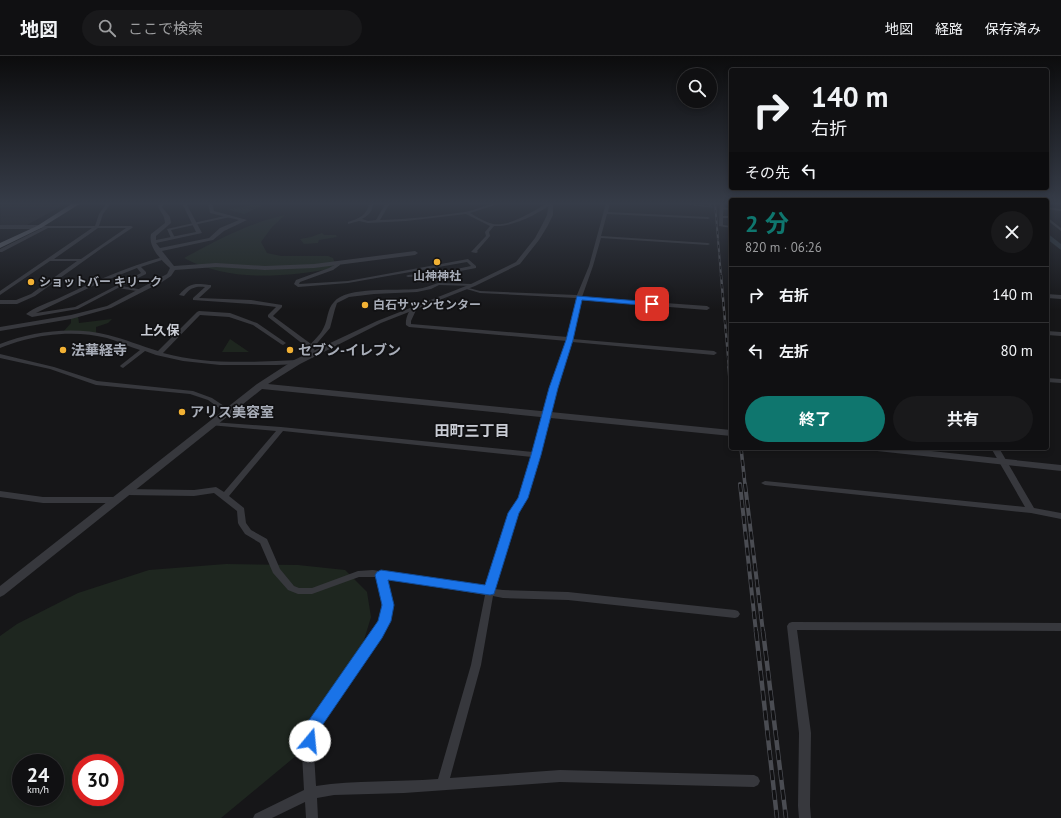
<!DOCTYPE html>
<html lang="ja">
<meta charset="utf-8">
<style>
body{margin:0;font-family:"PT Sans","Noto Sans JP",sans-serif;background:#19191b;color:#f1f3f6;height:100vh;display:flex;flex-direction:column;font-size:15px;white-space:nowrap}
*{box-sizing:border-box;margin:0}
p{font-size:13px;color:#9c9d9f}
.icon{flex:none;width:22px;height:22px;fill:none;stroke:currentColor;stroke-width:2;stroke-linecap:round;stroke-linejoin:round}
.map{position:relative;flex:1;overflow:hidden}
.sheet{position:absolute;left:729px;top:142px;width:320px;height:252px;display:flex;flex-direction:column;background:#101012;border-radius:4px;box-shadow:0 2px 6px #0003,0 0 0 1px #303032}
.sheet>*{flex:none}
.hud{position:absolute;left:729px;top:12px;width:320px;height:122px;border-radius:4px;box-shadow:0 2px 6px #0003,0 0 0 1px #303032;background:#101012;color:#f1f3f6;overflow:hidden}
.fabs{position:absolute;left:677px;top:12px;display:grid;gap:8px}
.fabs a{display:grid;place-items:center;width:40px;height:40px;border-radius:50%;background:#101012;box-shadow:0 2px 6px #0003,0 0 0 1px #303032;font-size:20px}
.speed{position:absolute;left:12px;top:698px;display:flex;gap:8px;font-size:20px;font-weight:700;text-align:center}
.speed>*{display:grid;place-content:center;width:52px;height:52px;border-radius:50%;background:#101012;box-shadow:0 2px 6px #0003,0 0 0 1px #303032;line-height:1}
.speed small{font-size:10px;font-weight:400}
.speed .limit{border:6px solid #d22;background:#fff;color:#111}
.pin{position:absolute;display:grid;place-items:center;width:34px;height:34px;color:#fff;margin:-17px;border-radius:8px;box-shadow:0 2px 6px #0006}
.me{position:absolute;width:44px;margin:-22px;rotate:17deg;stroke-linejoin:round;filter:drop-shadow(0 0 3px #0008)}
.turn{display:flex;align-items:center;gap:14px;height:84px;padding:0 16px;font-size:18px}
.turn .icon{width:52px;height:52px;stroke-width:2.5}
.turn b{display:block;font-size:28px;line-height:34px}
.then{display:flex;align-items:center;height:38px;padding:0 16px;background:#0003;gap:8px;font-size:15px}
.round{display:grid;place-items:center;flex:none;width:42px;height:42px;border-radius:21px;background:#19191b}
.overview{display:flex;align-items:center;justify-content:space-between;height:68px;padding:0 16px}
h1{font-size:24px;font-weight:700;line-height:30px;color:#0f766e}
.button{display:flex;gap:8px;margin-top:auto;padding:8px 16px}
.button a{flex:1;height:46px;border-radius:24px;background:#0f766e;color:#fff;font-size:16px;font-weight:700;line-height:46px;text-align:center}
.button a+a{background:#19191b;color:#f1f3f6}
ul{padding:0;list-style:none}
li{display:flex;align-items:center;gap:12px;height:56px;padding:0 16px;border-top:1px solid #303032}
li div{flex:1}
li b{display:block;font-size:15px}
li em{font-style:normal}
header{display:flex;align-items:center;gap:24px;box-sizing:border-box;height:56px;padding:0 20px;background:#101012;border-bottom:1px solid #303032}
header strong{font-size:19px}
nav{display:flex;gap:22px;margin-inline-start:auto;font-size:14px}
.search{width:280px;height:36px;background:#19191b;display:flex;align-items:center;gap:10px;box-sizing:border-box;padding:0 14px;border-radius:22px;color:#9c9d9f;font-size:15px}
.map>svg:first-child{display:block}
.built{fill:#222225}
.green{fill:#1e261f;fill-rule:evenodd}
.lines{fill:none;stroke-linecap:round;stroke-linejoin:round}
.stream{stroke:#2c353c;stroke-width:1}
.river{fill:#2c353c;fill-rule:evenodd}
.minor{fill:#37383d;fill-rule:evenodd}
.tertiary{fill:#37383d;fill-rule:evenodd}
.trunk{fill:#5b5e65;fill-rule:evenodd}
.rail-far4-casing{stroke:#4a4c52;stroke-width:2}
.rail-far3-casing{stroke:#4a4c52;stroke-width:2.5}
.rail-far2-casing{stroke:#4a4c52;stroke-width:3.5}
.rail-far1-casing{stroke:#4a4c52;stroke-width:4}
.rail-casing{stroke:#4a4c52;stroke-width:4.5}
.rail-far4{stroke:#111113;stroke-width:1;stroke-dasharray:3.5;stroke-linecap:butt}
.rail-far3{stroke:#111113;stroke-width:1.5;stroke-dasharray:4.5;stroke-linecap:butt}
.rail-far2{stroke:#111113;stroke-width:2;stroke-dasharray:6;stroke-linecap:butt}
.rail-far1{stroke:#111113;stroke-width:2.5;stroke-dasharray:8;stroke-linecap:butt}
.rail{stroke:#111113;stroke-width:3;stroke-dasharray:10;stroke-linecap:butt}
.route{fill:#1a73e8;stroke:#114b97}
.poi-dot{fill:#f2b134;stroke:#111113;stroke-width:1.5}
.labels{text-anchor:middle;stroke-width:3.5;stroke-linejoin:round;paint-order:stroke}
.far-poi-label{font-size:12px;font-weight:bold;fill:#a8adb8;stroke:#111113;text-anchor:start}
.far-neighbourhood-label{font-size:13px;font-weight:bold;fill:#c9ccd4;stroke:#111113}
.poi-label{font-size:14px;font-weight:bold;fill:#a8adb8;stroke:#111113;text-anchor:start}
.neighbourhood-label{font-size:15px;font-weight:bold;fill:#c9ccd4;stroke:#111113}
</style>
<header>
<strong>地図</strong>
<div class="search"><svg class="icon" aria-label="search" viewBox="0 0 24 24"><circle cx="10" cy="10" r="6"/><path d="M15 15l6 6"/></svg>ここで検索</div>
<nav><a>地図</a><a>経路</a><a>保存済み</a></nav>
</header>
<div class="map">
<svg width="1061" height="762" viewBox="0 0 1061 762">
<rect width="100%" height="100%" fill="#161618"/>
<path class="built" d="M1,147h66l-40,22 -27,1z"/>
<path class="green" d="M251,147h17l-24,11 -18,-5 24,-3 -3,-2z
M285,159l-13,12 -11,15 6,11 14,3h47l5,2 2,5 -4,6c-49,8 -102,13 -147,-11 33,-18 65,-35 101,-43z
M322,177l2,2h12l1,2 -18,3 -1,3 -14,1 -4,-5 11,-2z
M78,260l1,7 33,-4 -4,4 -12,4v8l-33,-3 8,-9v-6z
M230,283l19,13h-27z
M226,508l72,1 47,5 22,22 4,25 -20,66 -54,72 -76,63h-221v-182l17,-12 61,-31 71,-23zM21,707h34v34h-34zM81,707h34v34h-34z"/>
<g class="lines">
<path class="stream" d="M679,147l33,4"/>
<path class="river" d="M1047,177l14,11v6l-14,-11z"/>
<path class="minor" d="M107,147h4l-8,11 -4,12h32l2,1 -1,1 -30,20 -67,48 -18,8h-17v-4h16l15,-6 46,-33h-27l-50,34v-4l92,-63h-44l-46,24h-2v-3l42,-21h-4v-2h57l4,-12zM98,172h28l-45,31h-27z
M369,147h4c0,8 -4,12 -11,16l6,2 8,-1 10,-17h4l-10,17c29,-1 57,-4 85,-8 12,-2 23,-9 36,-9l-31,10c7,4 15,9 23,11 17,3 40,-13 55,-21h5c-15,11 -40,24 -59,23l-5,6 1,4 -13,15 1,1 -2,1 -5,-1 15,-16 -1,-4 5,-6 -24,-12 -60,7 -38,2 -9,-2 -11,3v-2c10,-3 20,-7 21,-19z
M606,147h4l-2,9 100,5 2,1 -2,1 -101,-5 -6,22 107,7 2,1 -2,1 -107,-7 -8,28 -11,31 125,9 3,2 -3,2 -126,-10 -8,39 141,12 3,2 -3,2 -142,-13 -16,46 -16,67 -13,42 -9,16 -23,76 8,1 65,2 167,18 3,1 2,3 -2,3 -3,1 -167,-18 -65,-2 -10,-2 -12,69 -31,113 110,-8 194,5 4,2 2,4 -2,4 -4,2 -194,-5 -156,11 -70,2 -17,3 1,20h-12l-1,-16 -33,16h-19l2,-4 49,-24 -2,-36 4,-26 68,-96c10,-21 9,-34 3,-55h-18l-47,17h-14l-10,-4 -15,-17 -13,-30 -15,-9 -6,-9 -1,-2 -1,-12 -23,-18 -20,3 -68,-1 -3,-1 -1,-2 1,-2 3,-1 68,1 22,-3 8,5 52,-61 -66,-6 -1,-1 3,-2 69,5 252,25 17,-64 17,-47 -158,-14 -3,-2c-1,-6 3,-16 8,-19l3,2 -6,13v3l157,13 8,-39 -96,-5 -17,-5 2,-1 15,4 97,4 12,-29zM283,375l249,26 -13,40 -9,16 -24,75 -113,-18 -15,1 -46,17h-13l-5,-2 -14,-17 -13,-30 -16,-9 -5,-7 -2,-15 -15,-12zM386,523l99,16 -14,70 -33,114c-41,3 -83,1 -122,7l-2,-32 3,-24 66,-96c9,-21 10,-34 3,-55z
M707,147h4l1,2 -3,1z
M720,147h4l-1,13h8v2h-8v7l8,1v2l-12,-2z
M1047,151l14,2v2l-14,-2z
M229,159h1v2l-59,13 4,8 -2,1 -2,-1 -4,-9z
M1047,161l14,11v3l-14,-11z
M163,201l2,1v1l-24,8 5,5v2l-24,12 21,4v2l-25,-4 -40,21 -46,8 -6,-3c9,-7 21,-11 31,-15 34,-16 69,-32 106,-42zM137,212l4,5 -66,34 -39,6 61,-29z
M468,203l8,7v2l-31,6 1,2 -2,1 -3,-2 -33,2 -2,-1 2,-1 34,-3 29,-6 -4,-4 -119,21 -50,4 -4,-3 2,-4 33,-12 9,-5h2v2l-7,5 -33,12 -1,2 49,-3z
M1047,209h3v1l-3,1z
M728,218h3v2h-3z
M438,227l35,1 2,1 -2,1 -34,-1 -8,4 -14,3 -43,2 -25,3 -12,6 -2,6 -5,19 -16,19 1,9 -3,2 -3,-2 -1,-8 -40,-31v-2l8,-8 -25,-3 -58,-4v-2l12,-11c-10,-1 -15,1 -21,9l-5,-1c10,-12 16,-12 30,-10h2v2l-12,11 52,2 31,5v2l-9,9 38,28c4,-5 10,-10 13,-17 4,-8 3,-18 10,-25 12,-16 64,-11 83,-13 8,-1 14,-4 21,-6z
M1047,238l14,1v4l-14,-1z
M199,255l31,2 27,10 29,20 -3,2 -2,-1 -28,-19 -24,-8 -29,-2 -37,38c43,12 89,9 134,7l3,2 -3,2 -20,1h-57l-37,-4 -27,-6 -11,-4 -22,17 -2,-1 -1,-1 1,-1 19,-15c-11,-3 -22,-9 -33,-12 -26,-7 -58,-5 -83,2 -9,2 -16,5 -24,8v-4c33,-13 74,-18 108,-9 17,4 33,11 50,16l39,-39z
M1047,275l14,1v4l-14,-1z
M0,298l54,13 43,14 96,10 19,7 15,10 2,4 -1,1h-4l-2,-3 -14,-10 -18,-6 -94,-9 -46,-16 -50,-11z
M1047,322l14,1v4l-14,-1z
M991,392h8l35,60 27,5v6l-30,-6 -266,-28 -4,-2 4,-2 260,26z
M0,435l43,6h73l3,1 1,2 -1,2 -3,1h-73l-43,-6z
M792,566l269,1v8l-264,-1 14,103 -1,73 1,12h-12l-1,-12 1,-73 -12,-107 2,-3z"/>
<path class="tertiary" d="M159,147h4l-1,4 8,10 1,6 -15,13v4l40,-8 -14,-29h6l-1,2 15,28 -46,10 4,5 49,-10 11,-10 19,-8 -29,-7 -2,-10h4l2,8 33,9 -23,11 -11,9 -51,11 12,15 42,-3 49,3 49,-2 101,-13 3,2 -3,2 -101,13 -49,2 -49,-3 -41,3 -4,6 -9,6 -51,26 -40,11 -71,12v-4l71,-12 36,-9 60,-32 3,-6c-9,-8 -22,-21 -19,-34l14,-11 -1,-6 -6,-10z
M549,147h4v12l-6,12 -8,13 -19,24 -45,22 -94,37 -81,41 -32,20 463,46v6l-469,-47 -258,206 -4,2v-11l257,-202 37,-24 83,-39 94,-37 45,-22 19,-24 6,-11 6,-12z
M720,151l11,1v2l-11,-1z
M0,169h39l3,2 -3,2h-39z
M872,392h31l158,17v6l-184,-20z"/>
<path class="trunk" d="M73,147h8l-40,25 -41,20v-5l37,-17z"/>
<defs>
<path id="rail-far4" d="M715,147l6,73"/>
<path id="rail-far3" d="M721,219l8,93"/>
<path id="rail-far2" d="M729,311l2,25
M741,392l4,37"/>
<path id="rail-far1" d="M740,428l16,148
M745,428l18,148"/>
<path id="rail" d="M756,575l21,187
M763,575l23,187"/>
</defs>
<use href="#rail-far4" class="rail-far4-casing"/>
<use href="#rail-far3" class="rail-far3-casing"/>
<use href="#rail-far2" class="rail-far2-casing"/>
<use href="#rail-far1" class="rail-far1-casing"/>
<use href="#rail" class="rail-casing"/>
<use href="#rail-far4" class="rail-far4"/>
<use href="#rail-far3" class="rail-far3"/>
<use href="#rail-far2" class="rail-far2"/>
<use href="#rail-far1" class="rail-far1"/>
<use href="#rail" class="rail"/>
</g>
<linearGradient id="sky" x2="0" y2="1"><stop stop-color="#0c0c0d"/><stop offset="0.58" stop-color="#363c48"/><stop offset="1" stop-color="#363c48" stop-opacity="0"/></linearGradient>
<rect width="1061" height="254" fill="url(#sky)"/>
<path class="route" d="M577,240l75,6 3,2 -3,2 -70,-6 -9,40 -15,48 -17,67 -13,43 -9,15 -25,81 -4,1 -102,-15 6,25 -3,16 -9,17 -63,92 -4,16 -5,2 -5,-2 -2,-5 4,-18 71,-102 4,-16 -7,-30 2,-3 4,-2 104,15 23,-72 10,-15 13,-43 18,-67 17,-48z"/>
<g class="poi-dot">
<circle cx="437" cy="206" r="4"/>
<circle cx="31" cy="226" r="4"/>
<circle cx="365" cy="249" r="4"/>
<circle cx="63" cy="294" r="4"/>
<circle cx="290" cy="294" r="4"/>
<circle cx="182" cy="356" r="4"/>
</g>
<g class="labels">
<g class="far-poi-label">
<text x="437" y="224" text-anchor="middle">山神神社</text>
<text x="39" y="230">ショットバー キリーク</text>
<text x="373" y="253">白石サッシセンター</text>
</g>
<g class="far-neighbourhood-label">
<text x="160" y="279">上久保</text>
</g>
<g class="poi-label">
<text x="71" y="299">法華経寺</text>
<text x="298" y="299">セブン-イレブン</text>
<text x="190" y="361">アリス美容室</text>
</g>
<g class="neighbourhood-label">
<text x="472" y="380">田町三丁目</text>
</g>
</g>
</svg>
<div class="fabs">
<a><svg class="icon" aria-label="search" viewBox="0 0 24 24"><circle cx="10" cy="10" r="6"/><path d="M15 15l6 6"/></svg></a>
</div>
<div class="speed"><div>24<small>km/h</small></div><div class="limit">30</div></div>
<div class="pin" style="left:652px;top:248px;background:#d93025"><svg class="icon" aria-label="arrive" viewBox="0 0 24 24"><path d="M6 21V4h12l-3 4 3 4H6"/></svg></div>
<svg class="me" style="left:310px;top:685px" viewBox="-20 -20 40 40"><circle r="19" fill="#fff"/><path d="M0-13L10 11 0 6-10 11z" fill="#1a73e8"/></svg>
<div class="hud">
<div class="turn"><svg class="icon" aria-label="right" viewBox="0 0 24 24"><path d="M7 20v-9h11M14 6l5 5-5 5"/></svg><div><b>140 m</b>右折</div></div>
<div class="then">その先<svg class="icon" aria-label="left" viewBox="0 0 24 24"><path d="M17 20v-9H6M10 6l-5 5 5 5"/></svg></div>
</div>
<section class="sheet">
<div class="overview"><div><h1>2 分</h1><p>820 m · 06:26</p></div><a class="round"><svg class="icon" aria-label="close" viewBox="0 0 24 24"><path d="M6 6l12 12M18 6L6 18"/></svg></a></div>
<ul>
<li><svg class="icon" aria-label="right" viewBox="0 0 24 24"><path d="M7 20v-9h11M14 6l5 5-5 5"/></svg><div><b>右折</b></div><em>140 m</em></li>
<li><svg class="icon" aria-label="left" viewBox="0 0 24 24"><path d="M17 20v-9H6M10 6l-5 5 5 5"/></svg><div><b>左折</b></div><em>80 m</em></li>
</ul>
<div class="button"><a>終了</a><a>共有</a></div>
</section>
</div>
